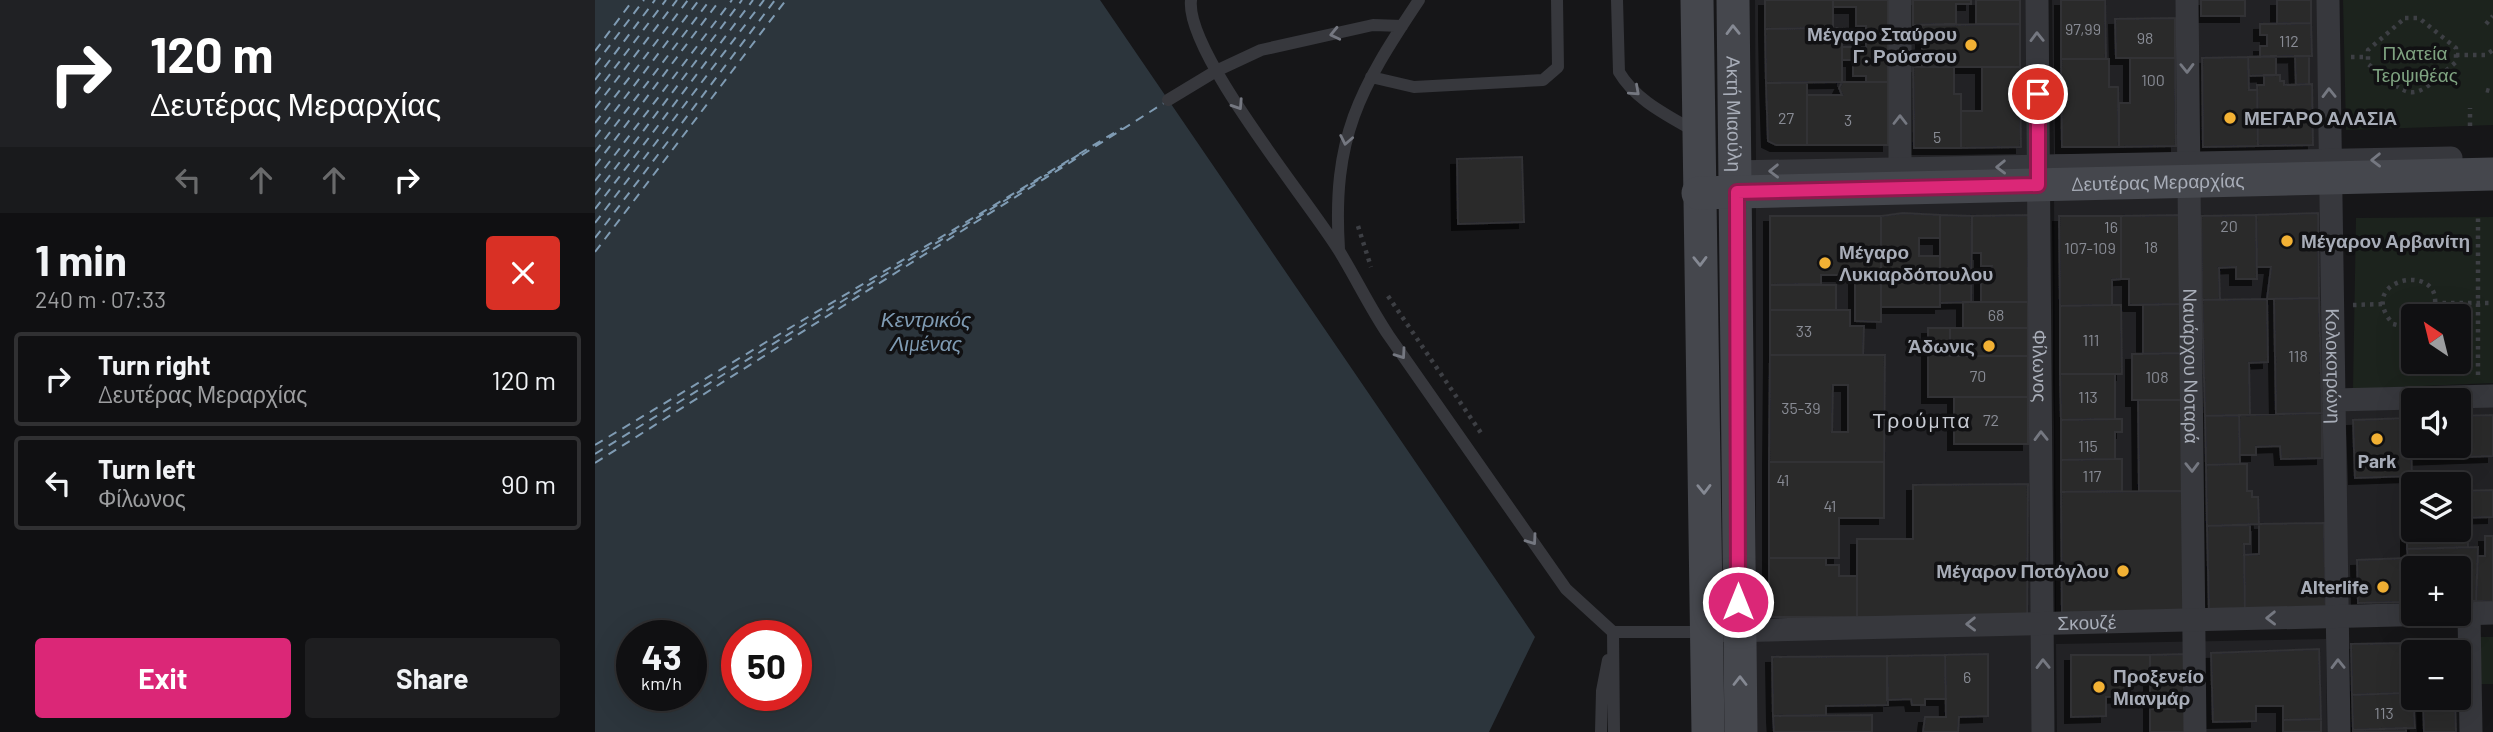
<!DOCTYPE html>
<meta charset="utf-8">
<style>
body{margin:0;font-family:Barlow,sans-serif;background:#1e1e20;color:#f1f3f6;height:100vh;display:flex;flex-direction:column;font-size:26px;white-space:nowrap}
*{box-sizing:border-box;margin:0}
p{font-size:23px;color:#9c9d9f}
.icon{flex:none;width:38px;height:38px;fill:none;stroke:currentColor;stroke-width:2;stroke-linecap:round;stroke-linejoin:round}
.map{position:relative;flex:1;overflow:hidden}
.side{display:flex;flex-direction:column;background:#101012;width:595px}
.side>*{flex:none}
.hud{background:#202124;color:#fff;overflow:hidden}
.needle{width:46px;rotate:325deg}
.fabs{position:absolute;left:1806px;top:304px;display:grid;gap:14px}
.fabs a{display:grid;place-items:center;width:70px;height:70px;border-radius:7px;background:#101012;box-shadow:0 7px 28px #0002,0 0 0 2px #303032;font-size:35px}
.speed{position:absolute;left:21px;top:620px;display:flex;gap:14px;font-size:35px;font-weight:700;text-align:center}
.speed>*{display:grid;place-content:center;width:91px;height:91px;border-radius:50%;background:#101012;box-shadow:0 7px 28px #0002,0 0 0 2px #303032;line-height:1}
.speed small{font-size:18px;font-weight:400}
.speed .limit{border:10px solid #d22;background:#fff;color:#111}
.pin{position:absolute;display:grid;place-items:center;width:60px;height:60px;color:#fff;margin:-30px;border:4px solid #fff;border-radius:50%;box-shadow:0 2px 7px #0007}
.me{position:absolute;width:77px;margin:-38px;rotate:0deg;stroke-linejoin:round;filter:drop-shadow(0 0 5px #0008)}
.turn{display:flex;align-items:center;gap:24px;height:147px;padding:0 35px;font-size:32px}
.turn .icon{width:91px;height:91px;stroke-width:2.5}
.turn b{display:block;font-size:49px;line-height:60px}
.lanes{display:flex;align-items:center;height:66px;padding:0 35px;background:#0003;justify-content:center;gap:35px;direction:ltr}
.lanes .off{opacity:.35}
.round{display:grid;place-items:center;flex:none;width:74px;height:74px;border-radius:7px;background:#1e1e20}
.headline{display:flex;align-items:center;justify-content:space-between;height:119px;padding:0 35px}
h1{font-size:42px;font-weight:700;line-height:52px}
.cta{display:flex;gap:14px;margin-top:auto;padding:14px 35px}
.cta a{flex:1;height:80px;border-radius:7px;background:#db2777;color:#fff;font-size:28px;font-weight:700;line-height:80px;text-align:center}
.cta a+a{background:#1e1e20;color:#f1f3f6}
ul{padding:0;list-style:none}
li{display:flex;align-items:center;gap:21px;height:94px;margin:0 14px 10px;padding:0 21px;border:4px solid #303032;border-radius:7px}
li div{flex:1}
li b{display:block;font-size:26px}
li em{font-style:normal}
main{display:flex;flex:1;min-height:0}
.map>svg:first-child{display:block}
.built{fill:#222225;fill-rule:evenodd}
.green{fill:#1c231d;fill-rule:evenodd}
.water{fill:#2c353c;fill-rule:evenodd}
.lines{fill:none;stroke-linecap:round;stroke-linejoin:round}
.ferry{stroke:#7f9bb3;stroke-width:2;stroke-dasharray:9 7;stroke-linecap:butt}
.building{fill:#29292c;stroke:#303034;stroke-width:2;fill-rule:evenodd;filter:url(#shadow)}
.path{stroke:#3d3f44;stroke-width:4.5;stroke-dasharray:3.5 5;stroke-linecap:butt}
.lane{stroke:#37383d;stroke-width:12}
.street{stroke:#37383d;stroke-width:23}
.secondary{stroke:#45474d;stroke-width:33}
.oneway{stroke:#858993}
.oneway2{stroke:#757881}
.route-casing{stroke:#8e194d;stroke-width:18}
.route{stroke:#db2777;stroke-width:12}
.poi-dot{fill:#f2b134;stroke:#111113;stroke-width:2.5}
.labels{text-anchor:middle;stroke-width:7;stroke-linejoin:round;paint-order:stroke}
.number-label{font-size:16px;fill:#888b94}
.poi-label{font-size:19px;font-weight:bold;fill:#a8adb8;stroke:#111113;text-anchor:end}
.park-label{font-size:19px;fill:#7fa381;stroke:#111113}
.street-label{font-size:19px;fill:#a8adb8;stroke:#111113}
.water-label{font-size:21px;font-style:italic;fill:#7f9bb3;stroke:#111113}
.neighbourhood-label{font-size:21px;letter-spacing:2px;fill:#c9ccd4;stroke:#111113}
</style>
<main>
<section class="side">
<div class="hud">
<div class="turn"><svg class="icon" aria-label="right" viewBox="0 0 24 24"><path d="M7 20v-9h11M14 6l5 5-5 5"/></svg><div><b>120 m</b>Δευτέρας Μεραρχίας</div></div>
<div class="lanes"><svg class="icon off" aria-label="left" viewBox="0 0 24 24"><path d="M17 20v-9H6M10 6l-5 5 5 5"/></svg><svg class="icon off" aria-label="ahead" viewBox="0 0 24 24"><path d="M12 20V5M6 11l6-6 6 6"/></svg><svg class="icon off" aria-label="ahead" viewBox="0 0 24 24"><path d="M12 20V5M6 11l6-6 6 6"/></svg><svg class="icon" aria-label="right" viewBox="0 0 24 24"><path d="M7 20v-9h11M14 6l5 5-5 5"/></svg></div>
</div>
<div class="headline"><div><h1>1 min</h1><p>240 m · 07:33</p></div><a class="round" style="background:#d93025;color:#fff"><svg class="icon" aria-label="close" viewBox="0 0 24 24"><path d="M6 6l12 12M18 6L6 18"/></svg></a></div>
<ul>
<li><svg class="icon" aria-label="right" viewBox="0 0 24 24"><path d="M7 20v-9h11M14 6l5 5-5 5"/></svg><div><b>Turn right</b><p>Δευτέρας Μεραρχίας</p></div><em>120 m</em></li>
<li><svg class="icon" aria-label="left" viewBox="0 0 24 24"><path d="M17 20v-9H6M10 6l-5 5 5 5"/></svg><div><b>Turn left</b><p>Φίλωνος</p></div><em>90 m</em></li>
</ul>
<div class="cta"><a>Exit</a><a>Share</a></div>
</section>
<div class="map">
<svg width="1898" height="732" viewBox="0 0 1898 732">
<defs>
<filter id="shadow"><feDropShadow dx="-6" dy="6" stdDeviation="0" flood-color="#0009"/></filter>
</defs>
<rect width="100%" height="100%" fill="#161618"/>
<path class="built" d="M1160,0h277v161l-276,5z
M1457,0h267l3,156 -268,5z
M1728,193l3,218 87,-3v38h46v-39l34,-2v206l-34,1v-43h-46v45l-357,10 -2,-427zM1818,485h46v45h-46z
M1440,199l4,533h-283v-529z
M1731,639l1,93h-270l-1,-88z"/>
<path class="green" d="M1748,0h150v125l-147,5z
M1898,217v166l-140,6 3,-171zM1818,317h46v45h-46z
M1882,637h16v47h-15z"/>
<path class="water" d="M0,0h505l435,637 -46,95h-894zM37,635h59v60h-59zM142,635h59v60h-59z"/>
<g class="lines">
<path class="ferry" d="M0,51l38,-51
M0,65l49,-65
M0,80l60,-80
M0,94l71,-94
M0,108l82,-108
M0,123l93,-123
M0,137l104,-137
M0,152l115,-152
M484,154l43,-26
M0,166l125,-166
M0,181l137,-181
M0,195l147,-195
M0,209l158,-209
M0,223l169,-223
M0,238l180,-238
M0,252l191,-252
M0,445l476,-286
M0,454l485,-300
M0,463l569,-360"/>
</g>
<path class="building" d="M1238,0v28l-68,1v-29z
M1238,0h55v38h-22v-12h-10v-19h-23z
M1318,0h58v4h-15v20l-43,1z
M1381,0h44v24h-44z
M1466,0h44l1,59h-45z
M1606,0h44v16h-44z
M1682,0h34v23l-34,1z
M1580,18v40h-59l-1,-39z
M1716,23l1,33 -52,1v-11h7v-11h-7v-11z
M1425,24v43h-98v-42z
M1247,28v54l-76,1 -1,-54z
M1271,38h22v44h-22v-6h-13v-16h-11v-13h24z
M1681,56v19l-27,1 -1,-19z
M1700,56h14v28l-13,1z
M1653,57l1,33h8l1,56 -55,1 -1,-89z
M1535,58h45l1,88 -57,1v-44h11z
M1466,59h48v28h9l1,60h-57z
M1318,67h41v27h7v54h-47z
M1387,67h38l1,80 -60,1v-37h21z
M1669,75h16v6h4v4l28,-1 1,61 -55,1 -1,-61h7z
M1247,82h46v63h-81v-50h35l-3,-7z
M1171,83h41v62h-31l-8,-4z
M927,157l2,65 -66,2 -1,-65z
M1308,213l37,2v23h-21v18h21v51h-59v-91z
M1723,213l1,85 -52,1 4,-32h-14l-1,-52z
M1345,215l32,1 -1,86 -31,1z
M1434,215l-1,87h-47v-24h10l1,-12h-11v-13h-9v-37z
M1586,215l1,89 -53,1v-26h-8v-63z
M1661,215l1,64h-21v-12l-17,1 1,32h-18l-1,-84z
M1175,216h111v106l-26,-1v-46h-34v9l-51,1z
M1464,216h62v63l-9,1v25l-52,1z
M1175,285h66v25h-66z
M1724,298l3,115 -46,1 -2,-115z
M1672,299l1,63 -19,1 1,52 -45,1 -3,-116z
M1368,302h65v26h-65z
M1587,304v49l-39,1v-49z
M1517,305h9l1,69h-62v-68z
M1175,310h80v16h14l-1,29h-93z
M1333,328h22v28h78v41h-100z
M1355,328h78v28h-78z
M1587,353l1,47h-51v-46z
M1175,355h115l-1,107h-115zM1238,385h15v47h-16z
M1465,374h55v45l-54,1z
M1359,397h74v47h-74z
M1543,400h45v91h-44z
M1727,413v45l-41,1 -1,-13 -24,1v8h-16l-1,-40z
M1644,415l1,49 -34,1 -1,-49z
M1898,415v41l-82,3 -1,-41h3v28h46v-30z
M1815,418l2,58 -57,2 -2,-58z
M1520,419h7v13h-7v27l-54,1v-40z
M1520,459h7v32l-61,1v-32z
M1174,462h115v56h-45v40h-70z
M1645,464h7v27h5v6h6l1,27 -52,2 -1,-61z
M1433,484l-1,133h-170v-78h56v-54z
M1898,490v27l-34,1v-27z
M1588,491l1,123 -122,1 -1,-123z
M1864,518h8l1,29 -61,2v-29h6v10h46z
M1729,523l2,87 -81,2 -1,-57 15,-1v-30z
M1655,525v19h-6l1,68 -36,1 -2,-87z
M1890,536h8v66l-17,-1 2,-45h7z
M1883,547l-2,54h-17v-32h-46v33l-55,1 -1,-43 51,-2 -1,-9z
M1174,558h57v7h13v11h18v41h-88z
M1858,641v12h-40v40h-9l-2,-50z
M1807,643l2,50 -52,2 -1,-51z
M1724,649l2,70 -38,1v-14h-27v15l-43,1 -2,-69z
M1393,654v62l-29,1 -1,15h-35l2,-15h21l-1,-62z
M1592,654v55h-37v-54z
M1350,655l1,44h-21v6h-13l-1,-6 -24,1v-44z
M1476,655h79v22h-23v19l-21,1v19l-35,1z
M1292,656l1,49 -62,1v9l-53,1 -1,-59z
M1809,693h9l2,35 -62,2 -1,-35z
M1836,698h24l1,34h-32l-1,-31h8z
M1555,709h37v23h-37z
M1277,715v17h-98l-1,-16z
M1726,719v13h-38v-12z
M1811,728v4h-53v-2z"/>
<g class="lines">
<path class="path" d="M1810,18h14l37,30v14c-46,40 -40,40 -88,2v-14z
M1891,24l7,-8
M1861,55h30l7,-5
M1756,57h17
M1891,90l7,2
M1875,126v-18
M763,226l13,41
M793,296l93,137
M1839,303h59
M1758,305l31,-1
M1818,329l-20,-5c-43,-49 64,-65 38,-7
M1883,375v-161"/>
<path class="lane" d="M596,0c-6,52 116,199 147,249 18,29 32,59 51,87l177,253 47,43 1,100
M1022,0l2,72c17,29 50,44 77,60
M776,77l43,10 129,-7 15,-13 -1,-67
M573,100l48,-29 45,-21 112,-25 29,1
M744,249c-7,-112 20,-159 80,-249
M1018,632h91
M1006,732l1,-41 6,-31"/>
<g class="street">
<path d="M1305,0v182"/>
<path id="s1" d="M1442,0l6,732"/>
<path id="s2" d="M1592,0l8,732"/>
<path id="s3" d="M1733,0l11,732"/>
<path d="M1140,172l716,-14"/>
<path d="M1739,400l159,-4"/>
<path d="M1864,614l34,-1"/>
<path d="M1874,614l2,118"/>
<path id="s4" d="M1132,631l711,-17"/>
</g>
<g class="secondary">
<path d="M1102,0l11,732"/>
<path id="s5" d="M1138,0l8,732"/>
<path id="s6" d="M1103,193l795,-19"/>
</g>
</g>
<defs><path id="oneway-chevron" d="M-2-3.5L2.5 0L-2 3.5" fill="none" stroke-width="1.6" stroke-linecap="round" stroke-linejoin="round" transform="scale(1.75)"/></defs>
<g class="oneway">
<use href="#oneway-chevron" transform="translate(1138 30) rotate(-91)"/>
<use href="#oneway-chevron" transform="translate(1105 261) rotate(89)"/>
<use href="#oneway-chevron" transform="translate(1109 489) rotate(89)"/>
<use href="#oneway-chevron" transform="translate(1145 681) rotate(-90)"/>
</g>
<g class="oneway2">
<use href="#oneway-chevron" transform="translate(740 34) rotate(167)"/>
<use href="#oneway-chevron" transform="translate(1442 37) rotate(-91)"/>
<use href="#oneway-chevron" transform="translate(1592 68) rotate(89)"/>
<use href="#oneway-chevron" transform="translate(1040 91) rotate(42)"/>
<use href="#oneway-chevron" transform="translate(1734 93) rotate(-91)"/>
<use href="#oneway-chevron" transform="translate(643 105) rotate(57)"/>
<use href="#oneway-chevron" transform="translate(1305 120) rotate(-90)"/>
<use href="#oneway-chevron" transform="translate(751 140) rotate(101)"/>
<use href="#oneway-chevron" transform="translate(1781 160) rotate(179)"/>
<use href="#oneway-chevron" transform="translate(1406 167) rotate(179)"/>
<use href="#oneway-chevron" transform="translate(1179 171) rotate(179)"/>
<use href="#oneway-chevron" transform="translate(806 354) rotate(55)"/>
<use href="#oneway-chevron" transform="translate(1446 436) rotate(-91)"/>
<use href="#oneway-chevron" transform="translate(1597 467) rotate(89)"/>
<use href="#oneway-chevron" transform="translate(937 540) rotate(55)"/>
<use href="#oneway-chevron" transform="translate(1676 618) rotate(179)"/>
<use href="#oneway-chevron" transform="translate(1376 624) rotate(179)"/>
<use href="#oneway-chevron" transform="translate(1448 664) rotate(-91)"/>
<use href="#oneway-chevron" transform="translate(1743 664) rotate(-91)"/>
</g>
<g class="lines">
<defs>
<path id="route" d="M1143,602l-1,-410 301,-7v-91"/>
</defs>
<use href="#route" class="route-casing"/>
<use href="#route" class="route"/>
</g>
<g class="poi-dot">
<circle cx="1376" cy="45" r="7"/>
<circle cx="1635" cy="118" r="7"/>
<circle cx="1692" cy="241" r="7"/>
<circle cx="1230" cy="263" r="7"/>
<circle cx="1394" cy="346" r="7"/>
<circle cx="1782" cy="439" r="7"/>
<circle cx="1528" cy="571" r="7"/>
<circle cx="1788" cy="587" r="7"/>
<circle cx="1504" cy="687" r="7"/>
</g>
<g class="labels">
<g class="number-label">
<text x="1488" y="35">97,99</text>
<text x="1550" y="44">98</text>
<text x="1694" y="47">112</text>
<text x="1558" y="86">100</text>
<text x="1191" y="124">27</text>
<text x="1253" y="126">3</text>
<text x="1342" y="143">5</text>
<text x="1634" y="232">20</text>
<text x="1516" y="233">16</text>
<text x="1556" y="253">18</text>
<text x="1495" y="254">107-109</text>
<text x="1401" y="321">68</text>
<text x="1209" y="337">33</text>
<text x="1496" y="346">111</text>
<text x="1703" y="362">118</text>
<text x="1383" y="382">70</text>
<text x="1562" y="383">108</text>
<text x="1493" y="403">113</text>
<text x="1206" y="414">35-39</text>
<text x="1396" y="426">72</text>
<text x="1493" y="452">115</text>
<text x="1497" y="482">117</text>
<text x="1188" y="486">41</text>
<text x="1235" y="512">41</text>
<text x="1372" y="683">6</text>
<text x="1789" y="719">113</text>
</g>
<g class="poi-label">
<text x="1362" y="41">Μέγαρο Σταύρου<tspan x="1362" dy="22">Γ. Ρούσσου</tspan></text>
<text x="1649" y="125" text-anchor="start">ΜΕΓΑΡΟ ΑΛΑΣΙΑ</text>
<text x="1706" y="248" text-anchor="start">Μέγαρον Αρβανίτη</text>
<text x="1244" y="259" text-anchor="start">Μέγαρο<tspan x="1244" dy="22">Λυκιαρδόπουλου</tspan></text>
<text x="1380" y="353">Άδωνις</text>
<text x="1782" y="468" text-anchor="middle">Park</text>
<text x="1514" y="578">Μέγαρον Ποτόγλου</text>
<text x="1774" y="594">Alterlife</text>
<text x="1518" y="683" text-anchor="start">Προξενείο<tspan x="1518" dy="22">Μιανμάρ</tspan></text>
</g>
<g class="park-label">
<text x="1820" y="60">Πλατεία<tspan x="1820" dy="22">Τερψιθέας</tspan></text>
</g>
<g class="street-label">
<text dy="7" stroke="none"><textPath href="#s5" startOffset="114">Ακτή Μιαούλη</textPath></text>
<text dy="7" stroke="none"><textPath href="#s6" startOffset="460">Δευτέρας Μεραρχίας</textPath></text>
<text dy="7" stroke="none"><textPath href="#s1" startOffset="366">Φίλωνος</textPath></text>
<text dy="7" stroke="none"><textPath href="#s2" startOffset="366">Ναυάρχου Νοταρά</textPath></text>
<text dy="7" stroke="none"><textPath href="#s3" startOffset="366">Κολοκοτρώνη</textPath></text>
<text dy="7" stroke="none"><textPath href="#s4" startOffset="360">Σκουζέ</textPath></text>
</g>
<g class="water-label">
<text x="331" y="327">Κεντρικός<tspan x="331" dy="24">Λιμένας</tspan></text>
</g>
<g class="neighbourhood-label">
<text x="1327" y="428">Τρούμπα</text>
</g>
</g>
</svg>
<div class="fabs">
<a><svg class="needle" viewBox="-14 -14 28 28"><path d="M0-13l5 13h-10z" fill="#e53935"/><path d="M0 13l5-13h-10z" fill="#9c9d9f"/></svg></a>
<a><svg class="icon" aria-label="sound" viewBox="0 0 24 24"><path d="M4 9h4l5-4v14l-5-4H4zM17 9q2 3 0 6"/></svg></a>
<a><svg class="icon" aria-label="layers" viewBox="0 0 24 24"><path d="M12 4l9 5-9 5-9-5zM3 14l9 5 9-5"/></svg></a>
<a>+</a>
<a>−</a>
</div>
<div class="speed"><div>43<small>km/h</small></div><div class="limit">50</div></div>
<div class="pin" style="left:1443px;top:94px;background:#d93025"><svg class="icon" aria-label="arrive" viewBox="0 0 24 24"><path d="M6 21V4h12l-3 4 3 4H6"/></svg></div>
<svg class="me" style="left:1143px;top:602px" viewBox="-20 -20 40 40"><circle r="17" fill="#db2777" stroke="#fff" stroke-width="3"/><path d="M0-11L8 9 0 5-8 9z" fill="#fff"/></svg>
</div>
</main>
